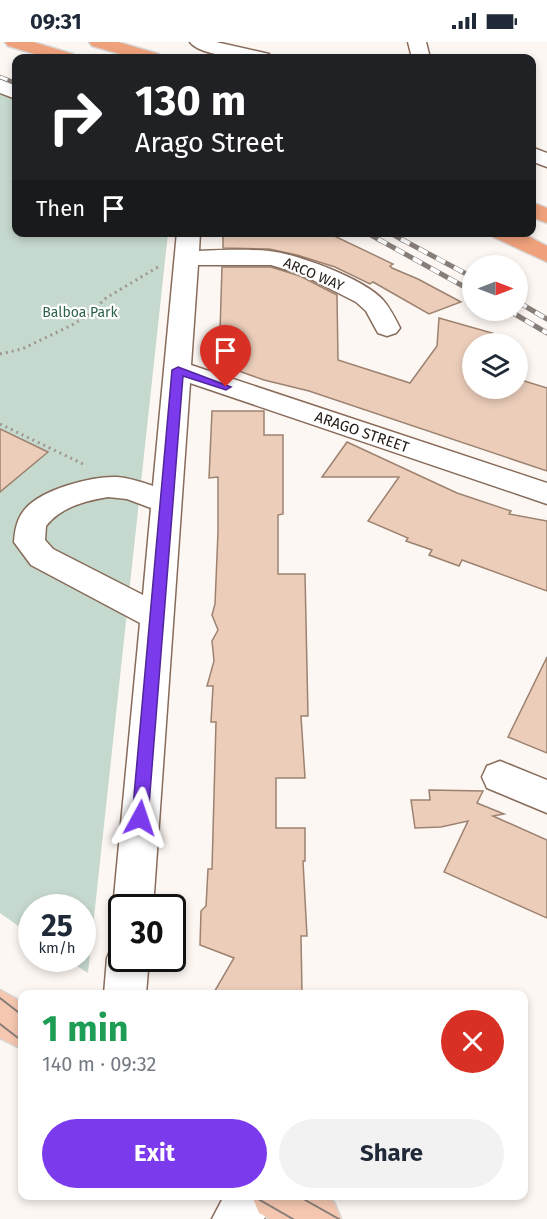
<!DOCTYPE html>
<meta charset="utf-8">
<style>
body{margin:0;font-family:"Fira Sans",sans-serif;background:#f2f2f3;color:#1f2937;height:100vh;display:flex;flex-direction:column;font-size:22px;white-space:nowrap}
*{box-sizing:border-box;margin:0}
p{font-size:20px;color:#747a83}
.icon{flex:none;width:33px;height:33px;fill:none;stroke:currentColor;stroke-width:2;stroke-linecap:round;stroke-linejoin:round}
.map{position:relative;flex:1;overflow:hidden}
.sheet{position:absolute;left:18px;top:948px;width:510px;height:210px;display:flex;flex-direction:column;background:#fff;border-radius:12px;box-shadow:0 3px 9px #0003}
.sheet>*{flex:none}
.hud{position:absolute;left:12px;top:12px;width:524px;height:183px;border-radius:12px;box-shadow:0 3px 9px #0003;background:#202124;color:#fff;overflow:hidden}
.needle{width:39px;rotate:90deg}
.buttons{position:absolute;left:462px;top:213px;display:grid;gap:12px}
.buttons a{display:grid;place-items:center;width:66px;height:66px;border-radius:50%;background:#fff;box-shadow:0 3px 9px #0003;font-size:30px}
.speed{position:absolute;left:18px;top:852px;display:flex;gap:12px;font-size:30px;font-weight:700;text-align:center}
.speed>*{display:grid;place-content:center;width:78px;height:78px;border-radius:50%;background:#fff;box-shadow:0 3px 9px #0003;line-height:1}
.speed small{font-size:15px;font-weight:400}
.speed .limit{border:3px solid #111;border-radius:9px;background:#fff;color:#111}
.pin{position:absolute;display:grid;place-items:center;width:51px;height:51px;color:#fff;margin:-62px -26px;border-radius:50% 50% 50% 0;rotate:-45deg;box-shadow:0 0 6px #0007}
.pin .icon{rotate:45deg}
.me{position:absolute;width:66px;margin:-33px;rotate:5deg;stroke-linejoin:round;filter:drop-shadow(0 0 4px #0008)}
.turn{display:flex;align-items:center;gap:21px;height:126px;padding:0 24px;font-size:27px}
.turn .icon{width:78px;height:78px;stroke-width:2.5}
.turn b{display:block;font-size:42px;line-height:51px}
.then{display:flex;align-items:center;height:57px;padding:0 24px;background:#0003;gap:12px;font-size:22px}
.round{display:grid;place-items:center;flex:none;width:63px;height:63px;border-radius:32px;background:#f2f2f3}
.summary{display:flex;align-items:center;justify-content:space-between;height:102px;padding:0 24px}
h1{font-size:36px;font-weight:700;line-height:45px;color:#1e9e55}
.action{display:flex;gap:12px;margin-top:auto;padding:12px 24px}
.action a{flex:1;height:69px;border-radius:36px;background:#7c3aed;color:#fff;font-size:24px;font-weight:700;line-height:69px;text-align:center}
.action a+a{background:#f2f2f3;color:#1f2937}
.status{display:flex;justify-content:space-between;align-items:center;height:42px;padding:0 30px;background:#fff;direction:ltr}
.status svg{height:16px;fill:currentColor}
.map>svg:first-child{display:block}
.green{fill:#c6d9ce}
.building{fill:#ebcdba;stroke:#9d8270;stroke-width:1.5}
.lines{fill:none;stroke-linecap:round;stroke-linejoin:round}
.minor-casing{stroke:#876c5b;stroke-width:3}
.major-casing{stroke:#d8d6d5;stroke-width:3}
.highway-casing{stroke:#d8d6d5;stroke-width:3}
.path{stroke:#9f9792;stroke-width:3;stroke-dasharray:2 4;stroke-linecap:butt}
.minor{fill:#fff;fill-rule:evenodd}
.major{fill:#f5c7b0;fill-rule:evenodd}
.highway{fill:#efa17b;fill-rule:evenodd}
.tram{stroke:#877e79;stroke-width:2}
.rail-far1-casing{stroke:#877e79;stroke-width:4.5}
.rail-casing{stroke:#877e79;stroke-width:5}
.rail-far1{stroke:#fff;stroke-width:3;stroke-dasharray:8;stroke-linecap:butt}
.rail{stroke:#fff;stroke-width:4;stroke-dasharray:10;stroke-linecap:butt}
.route{fill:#7c3aed;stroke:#51269a;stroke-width:1.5}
.labels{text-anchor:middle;stroke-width:4.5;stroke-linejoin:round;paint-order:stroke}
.far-street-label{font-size:14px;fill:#251a13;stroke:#fff}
.far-park-label{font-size:14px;fill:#2c6248;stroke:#fff}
.street-label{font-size:15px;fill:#251a13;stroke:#fff}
</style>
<div class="status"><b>09:31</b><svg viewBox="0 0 49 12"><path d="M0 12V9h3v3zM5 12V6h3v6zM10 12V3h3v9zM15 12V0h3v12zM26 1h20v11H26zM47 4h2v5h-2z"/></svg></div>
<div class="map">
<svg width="547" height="1177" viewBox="0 0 547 1177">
<rect width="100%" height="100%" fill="#fdf7f3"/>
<path class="green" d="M0,49l16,5v136l152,1 -80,740 -22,-14 16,-1v-50h-50l-1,27 -31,-22z"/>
<path class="building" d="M226,190h100l67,32 -3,2 2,2 26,11 43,23 -32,12 -56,-32 -3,2 -35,-17 -38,-12 -28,-6 -46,-1v-13z
M222,225h49l29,9 37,19 1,65 72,23 27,-37 2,-28 67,19 -3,7h-31v44h46v-9l29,9v83l-238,-80 -45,-11 -45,-16z
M212,369h52v24h19v79l-5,1v59h27l3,142h-7l4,62h-29v50h29v33h-2l4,75h-6l1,58h-89l21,-36 -34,-13 1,-34 5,-5 2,-37h4l4,-147h-5l2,-36h-6l7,-25 -2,-20 6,-11 -6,-15 3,-11 3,-72v-55l-9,1z
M0,387l48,23 -48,40z
M347,400l110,51 54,18 -2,3 38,7v70l-85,-31 -3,6 -30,-11 3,-5 -26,-9 2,-3 -40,-17 31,-44h-77z
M547,615v96l-39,-16z
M429,748l54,1 -6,12 27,11 -11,2 54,24v78l-103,-46 24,-51 -27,6 -26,1 -4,-28h19z"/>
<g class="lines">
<defs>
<path id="minor" d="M190,0h26l53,12 2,4c-17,2 -70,-1 -81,-16z
M408,0h18l4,16h-18z
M0,37l16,7v13l-16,-6z
M531,105l16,6v14l-16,-6z
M177,190h23l-1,19c23,-1 47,-2 70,0 29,3 95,28 114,49 7,8 12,18 17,28l-4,5 -9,3 -9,-3 -12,-22 -10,-9 -55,-28 -30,-9h-73l-7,100 356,118v21l-357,-121 -37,525h-31v14l-9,-14 27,-285 -109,-58 -17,-23c1,-13 3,-24 12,-34 17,-19 66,-32 91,-31 12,1 25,5 36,9zM108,455l19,2 24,9 -8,87 -90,-46 -8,-9 1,-14c15,-19 39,-25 62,-29z
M500,719l47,19v33l-60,-25 -5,-11 5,-11z
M122,899v17h27l-3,36h-42l3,-36 6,-14z
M224,1154h51l-11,23h-52z"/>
<path id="major" d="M0,948l22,12v47l-22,-11z
M252,1154h70l12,6 7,17h-71l-11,-6z"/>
<path id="highway" d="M5,0h28l40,12 2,4h-27l-40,-12z
M89,0h29l41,12 2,4h-27l-42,-12z
M531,160l16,6v15l-16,-6z
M490,190h30l27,14v16l-54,-25z"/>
</defs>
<use href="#minor" class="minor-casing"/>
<use href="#major" class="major-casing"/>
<use href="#highway" class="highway-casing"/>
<path class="path" d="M0,312l22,-5 50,-24 16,-10 18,-17 52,-31
M0,382l83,40"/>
<use href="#minor" class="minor"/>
<use href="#major" class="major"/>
<use href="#highway" class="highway"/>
<path class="tram" d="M0,956l22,17
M0,982l22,17
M253,1154l40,23
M298,1154l41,23"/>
<defs>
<path id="rail-far1" d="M0,35l16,6
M365,190l16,9
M388,190l16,9"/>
<path id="rail" d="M378,197l94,52
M401,197l71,38
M518,260l29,17
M508,268l39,23"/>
</defs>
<use href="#rail-far1" class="rail-far1-casing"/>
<use href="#rail" class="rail-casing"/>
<use href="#rail-far1" class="rail-far1"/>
<use href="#rail" class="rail"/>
</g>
<path class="route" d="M178,325l53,20 -5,3 -43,-14 -35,442 -2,5 -6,2 -5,-2 -3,-5 40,-448z"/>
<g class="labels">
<g class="far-street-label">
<text transform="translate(314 232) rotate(23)" y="5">ARCO WAY</text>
</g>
<g class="far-park-label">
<text x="80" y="275">Balboa Park</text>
</g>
<g class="street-label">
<text transform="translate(362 390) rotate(19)" y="5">ARAGO STREET</text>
</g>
</g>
</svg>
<div class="buttons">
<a><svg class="needle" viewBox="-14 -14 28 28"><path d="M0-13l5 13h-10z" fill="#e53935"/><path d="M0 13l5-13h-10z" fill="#747a83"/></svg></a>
<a><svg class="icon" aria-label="layers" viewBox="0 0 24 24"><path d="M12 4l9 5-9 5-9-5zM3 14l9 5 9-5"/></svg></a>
</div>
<div class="speed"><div>25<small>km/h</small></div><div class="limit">30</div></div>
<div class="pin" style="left:226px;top:345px;background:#d93025"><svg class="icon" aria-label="arrive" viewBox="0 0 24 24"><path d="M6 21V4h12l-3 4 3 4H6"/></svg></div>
<svg class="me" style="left:140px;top:776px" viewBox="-20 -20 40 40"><path d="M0-17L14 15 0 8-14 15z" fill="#7c3aed" stroke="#fff" stroke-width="4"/></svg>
<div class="hud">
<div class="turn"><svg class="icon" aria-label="right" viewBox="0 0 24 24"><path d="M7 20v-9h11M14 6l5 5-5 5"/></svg><div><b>130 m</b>Arago Street</div></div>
<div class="then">Then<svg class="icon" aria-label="arrive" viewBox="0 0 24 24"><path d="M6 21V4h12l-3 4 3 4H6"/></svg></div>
</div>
<section class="sheet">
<div class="summary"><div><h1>1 min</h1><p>140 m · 09:32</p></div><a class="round" style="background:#d93025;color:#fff"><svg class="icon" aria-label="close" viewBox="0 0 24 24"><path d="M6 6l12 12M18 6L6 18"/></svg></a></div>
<div class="action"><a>Exit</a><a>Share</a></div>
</section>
</div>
